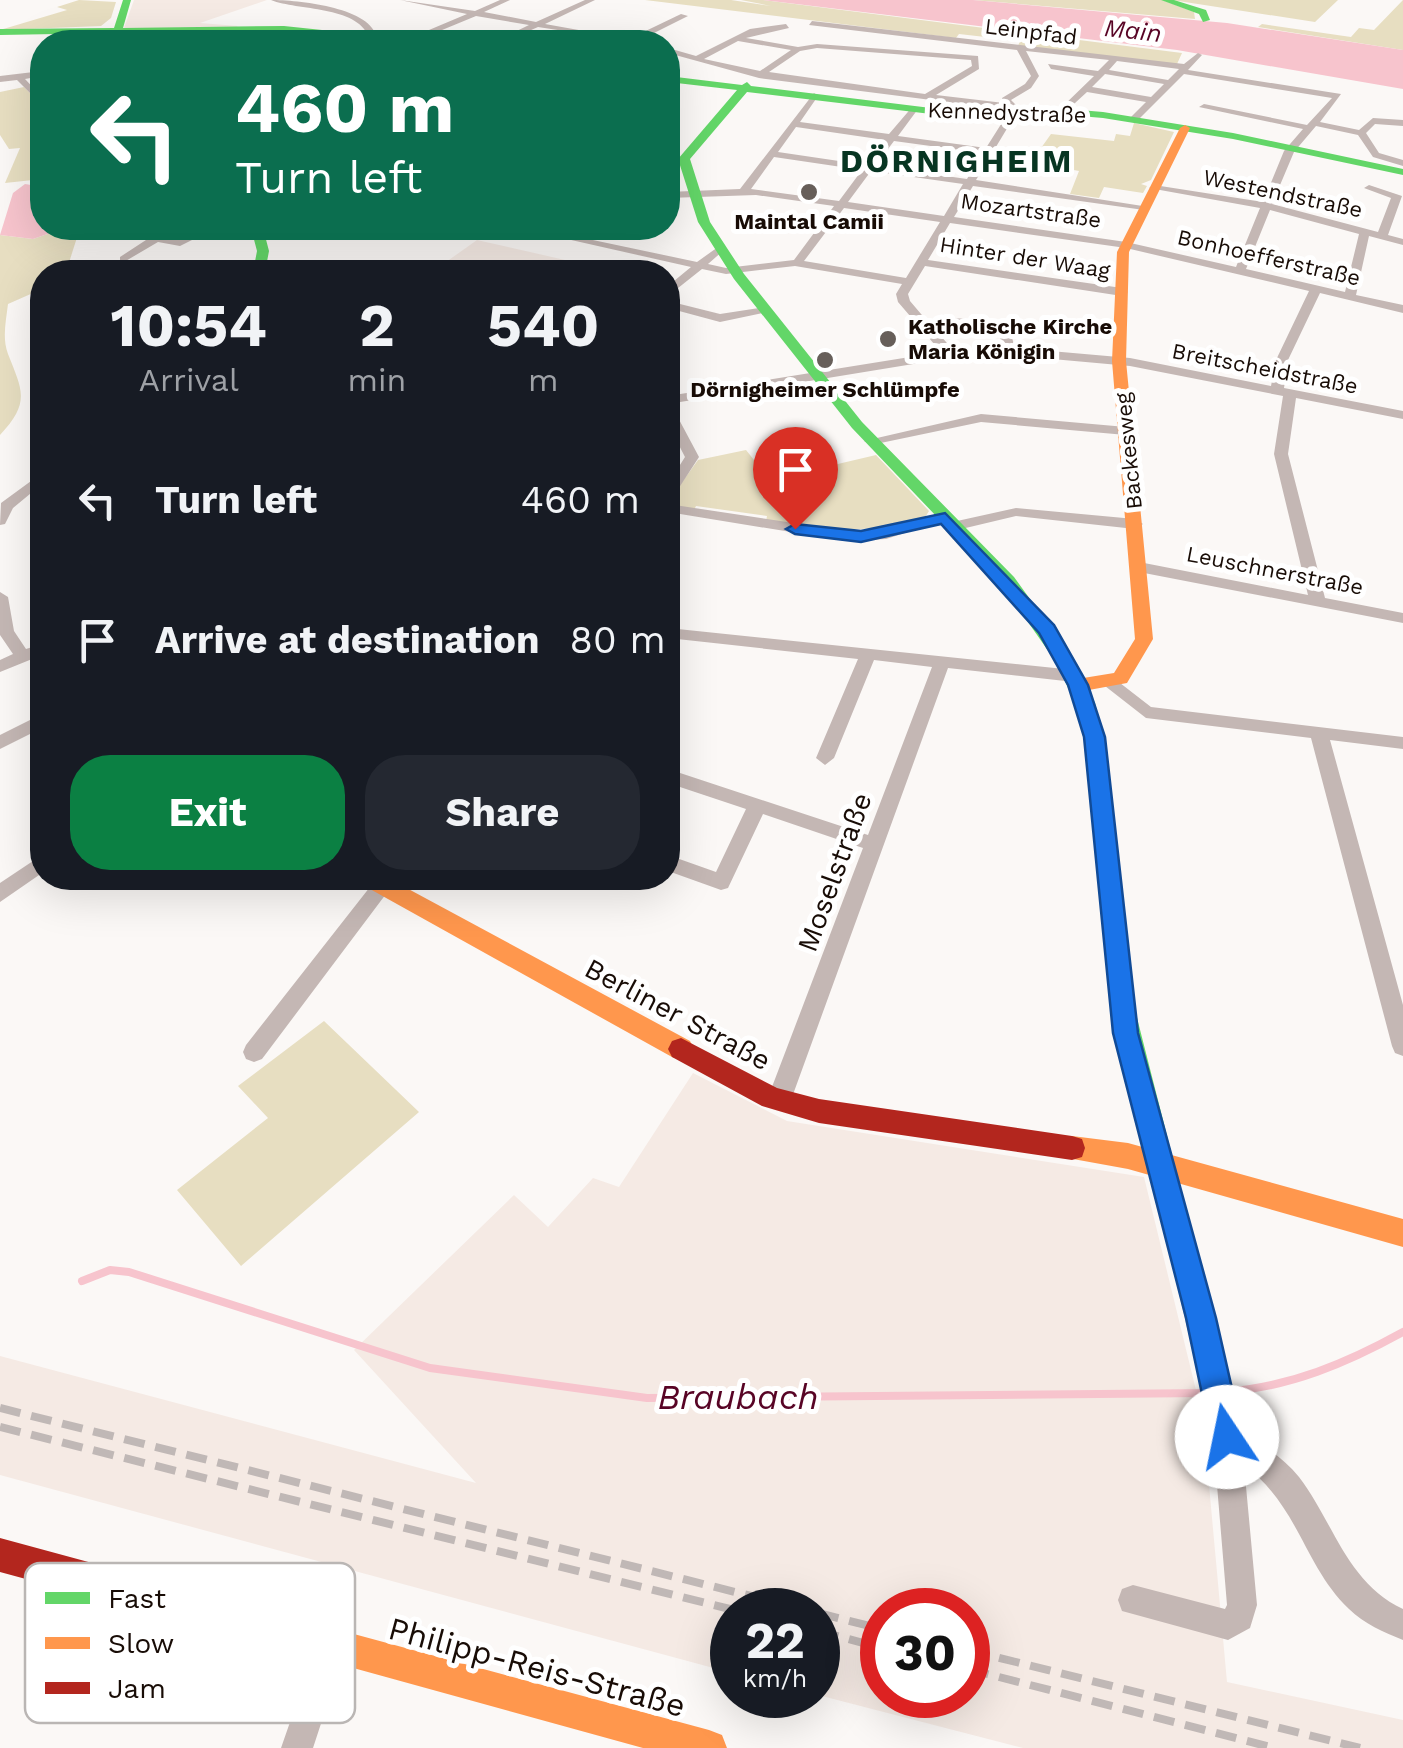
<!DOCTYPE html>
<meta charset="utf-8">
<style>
body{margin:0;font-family:"Work Sans",sans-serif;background:#242831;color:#f1f3f6;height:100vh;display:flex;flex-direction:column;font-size:38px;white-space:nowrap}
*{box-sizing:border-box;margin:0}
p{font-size:32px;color:#9ea1a6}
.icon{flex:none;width:55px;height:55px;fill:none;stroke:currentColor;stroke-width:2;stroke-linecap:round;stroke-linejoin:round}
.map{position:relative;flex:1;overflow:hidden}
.drawer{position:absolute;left:30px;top:260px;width:650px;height:630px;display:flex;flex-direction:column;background:#171b24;border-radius:40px;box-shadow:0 10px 40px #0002}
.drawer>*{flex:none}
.banner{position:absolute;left:30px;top:30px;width:650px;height:210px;border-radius:40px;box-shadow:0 10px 40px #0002;background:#0b6e4f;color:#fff;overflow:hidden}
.speed{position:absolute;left:710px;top:1588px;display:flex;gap:20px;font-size:50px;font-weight:700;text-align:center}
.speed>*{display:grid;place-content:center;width:130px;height:130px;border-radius:50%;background:#171b24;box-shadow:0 10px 40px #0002;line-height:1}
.speed small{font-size:25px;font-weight:400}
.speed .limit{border:15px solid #d22;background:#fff;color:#111}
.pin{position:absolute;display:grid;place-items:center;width:85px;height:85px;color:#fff;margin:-102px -42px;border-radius:50% 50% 50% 0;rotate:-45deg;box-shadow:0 0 10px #0007}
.pin .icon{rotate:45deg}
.me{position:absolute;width:110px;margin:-55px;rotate:349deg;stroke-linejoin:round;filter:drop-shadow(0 0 8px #0008)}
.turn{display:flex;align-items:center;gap:35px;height:210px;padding:0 40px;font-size:45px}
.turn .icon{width:130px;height:130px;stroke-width:2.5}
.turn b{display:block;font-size:70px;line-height:85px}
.eta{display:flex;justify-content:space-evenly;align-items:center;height:170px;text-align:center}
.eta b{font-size:60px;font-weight:700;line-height:70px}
.primary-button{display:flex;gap:20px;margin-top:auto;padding:20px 40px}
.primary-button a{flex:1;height:115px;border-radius:40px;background:#0b8043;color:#fff;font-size:40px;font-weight:700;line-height:115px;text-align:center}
.primary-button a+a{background:#242831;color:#f1f3f6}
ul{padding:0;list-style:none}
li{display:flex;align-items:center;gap:30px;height:140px;padding:0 40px}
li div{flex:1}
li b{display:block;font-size:38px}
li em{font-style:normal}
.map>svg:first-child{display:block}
.built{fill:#f5eae4;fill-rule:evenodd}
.green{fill:#e7dec1}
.water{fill:#f7c4cd}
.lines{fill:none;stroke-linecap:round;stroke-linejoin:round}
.stream{stroke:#f7c4cd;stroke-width:8}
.street{fill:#c4b7b4;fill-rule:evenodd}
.fast{fill:#63d668;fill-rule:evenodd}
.slow{fill:#ff974d;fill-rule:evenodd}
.jam{fill:#b3261e;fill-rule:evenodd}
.rail{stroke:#c0b8b6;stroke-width:8;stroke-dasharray:21 11;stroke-linecap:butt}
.route{fill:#1a73e8;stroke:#114b97;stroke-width:2.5}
.poi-dot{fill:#675f5a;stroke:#fff;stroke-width:4}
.labels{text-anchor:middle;stroke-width:10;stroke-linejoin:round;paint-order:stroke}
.far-street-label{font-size:22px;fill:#180c06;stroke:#fff}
.far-poi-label{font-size:22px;font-weight:bold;fill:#180c06;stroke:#fff}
.far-water-label{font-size:25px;font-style:italic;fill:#580425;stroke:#fff}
.street-label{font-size:28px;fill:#180c06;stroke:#fff}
.far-district-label{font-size:32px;font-weight:bold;letter-spacing:2.5px;fill:#073522;stroke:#fff}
.near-street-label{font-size:32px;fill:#180c06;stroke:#fff}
.near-water-label{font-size:35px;font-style:italic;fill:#580425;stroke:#fff}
.key{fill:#fff;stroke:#bab6b4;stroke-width:2.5}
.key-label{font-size:28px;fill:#180c06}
</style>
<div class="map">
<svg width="1403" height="1748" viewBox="0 0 1403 1748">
<rect width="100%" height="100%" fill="#fbf8f6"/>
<path class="built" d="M134,0h133l-67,23 38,3 -17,16h-102z
M477,240l31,7 57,13 -17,12h-116z
M693,1073l94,48 357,56 59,242 24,263 176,38v28h-380l-205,-53v-85h-86v63l-732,-198v-119l476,127 -122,-133 160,-155 34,32 45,-49 26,9zM882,1610h86v85h-86z"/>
<path class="green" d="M79,0l37,2 -5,16 -10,8 -101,4 67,-20 -10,-3z
M645,0h86l40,6 -30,-6h22l419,53 -5,11 -159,-18 2,-5 -61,-7 -3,4z
M973,0h189l32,12 1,7z
M1172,0h166l-23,22z
M1403,0v50l-145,-23 4,-3 89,13 8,-9 15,2z
M24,87l18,18v74l-37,4 15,-35 -11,1 -9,-14v-43z
M1134,123l40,9 -23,48 -10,4 6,2 -4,7 -39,-6 -5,11 -29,-4 9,-23 -48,-9 20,-28 63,7 2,-7 14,2z
M65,228h15l-14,44h-24v17l-34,15c-2,17 -6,34 0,50 14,36 23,48 -8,81v-200l33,4z
M746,450l24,30 106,-25 53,56 -5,8c-58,16 -98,10 -158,2l1,-5 -71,-10 -2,4 -19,-3 -5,-8 28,-39z
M324,1021l95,91 -178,154 -64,-76 91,-72 -30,-32z"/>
<path class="water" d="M763,0h210l254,23 176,27v39l-226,-39z
M25,184l12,2 -6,16 11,9v17h23l-32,11 -33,-4 13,-42z"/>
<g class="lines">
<path class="stream" d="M82,1281l28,-11 19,2 301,96 217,30 562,-5
M1225,1392c65,-5 122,-29 178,-60"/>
<path class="street" d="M271,0c27,0 96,7 105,35l-7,2c-13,-32 -71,-26 -98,-37z
M400,0l75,11 25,-11h10l-26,12 52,10 49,-22h10l-50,24 84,15 52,-25 7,2 -52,26 -98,-15 -34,15h-10l35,-17 -53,-9 -63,26 -3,-4 57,-24z
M812,21l372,43 14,-11 4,2 -14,15 153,24 -21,28 39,8 14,-12 30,2v6l-28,-2 -9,9 13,20 24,7v6l-30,-9 -15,-22 -42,-9 -22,26 -22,52 106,28 13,-34 -27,-10 5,-3 33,11 -14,39 15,4v6l-34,-9 -13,59 47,10v8l-83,-20 -32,67 -4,28 119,23v8l-107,-21 -8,56 37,144 78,15v10l-264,-51 -8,-5 8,-5 169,33 -34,-141 9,-58 -153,-30 -121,-11 -59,3 -282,46v-8l273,-44 -43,-50 -2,-8 6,-10 -107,-18 -69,8 -24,-5 -34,27v-10l23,-19 -173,-39h18l161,34 21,-15 6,3 -16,14 18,4 68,-8 40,-54 -78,-11 -88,3v-6l72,-3 74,-96 4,3 -18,26 89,12 24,-28 5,3 -20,27 88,12 24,-38 -251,-32 -91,-25v-5l28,8 54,-27 36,-5 3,4 -43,10 52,9 19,-3 161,12 1,13 -43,26 68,8 -2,-5 23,-14 6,-8 -14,-26 -208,-25zM738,41l53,9 -31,21 -56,-12zM817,48l154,12 1,6 -47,28 -156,-22 31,-21zM1026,51l83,9 -11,11 -50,-7 3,5 43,7 -34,33 3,5 24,-22 59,10 -18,18 8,2 48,-48 148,24 -25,27 -103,-21 -5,3 104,22 -19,22 -21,51 -109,-17 -5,3 111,20 -24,59 -110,-25 -172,-25 19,-31 171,24 5,-3 -173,-27 41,-68 -4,-2 5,-3 -7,-7 20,-12 8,-12zM1117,61l62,8 -11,11 -59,-10zM1105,74l59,10 -13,13 -59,-10zM796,127l89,13 -19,25 -88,-13zM894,141l88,12 -15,26 -92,-13zM774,157l88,13 -23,31 -88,-12zM871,171l92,13 -19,32 -96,-14zM844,208l96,14 -34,56 -102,-17zM1270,210l89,24 -14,58 -99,-23zM950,223l176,25 183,43 -33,69 -5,26 -141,-28 -115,-10 -5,-17c-26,-15 -53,-14 -83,-10l-17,-20 -2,-7 17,-28 197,30 6,-4 -6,-4 -194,-28zM966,325l17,3 17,8 2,12 -49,2 -20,-23z
M42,71v5l-17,3 17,18v8l-25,-25 -17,2v-6z
M668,154l21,5 -5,3 -16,-2z
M106,228c24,-2 50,14 72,11 14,-1 23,-12 38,-11l-36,18 -22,-4 -34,20 -4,-1v-4l26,-17z
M377,228h16l24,5 10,-5h12l-20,12z
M668,301l52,13 46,-7 6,4 -52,11 -52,-14z
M668,408l7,4 24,45 -26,40 -5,1v-14l17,-27 -17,-33z
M981,414l145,13 7,4 -7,4 -145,-13 -110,23 -7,-4z
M42,473v11l-29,24 -8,16 -5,1 1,-22z
M668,504l178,27 39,-2 60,-15 7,4 -66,21 -40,2 -178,-29z
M1016,508l119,11 8,5 -8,5 -119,-13 -63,15 -8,-5 3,-3z
M0,592l8,5 6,34 12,18 16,-5v11l-42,17v-12l13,-6 -13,-19z
M668,628l406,42 9,6 -9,6 -126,-14 -157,432 -4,7 -8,3 -8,-3 -4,-7 96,-252 -100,-34 -35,74 -7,2 -53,-19v-16l48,17 30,-63 -78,-26v-14l200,66 64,-168 -58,-7 -40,98 -9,7 -9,-7 42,-99 -190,-21z
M1111,676l40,31 252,30v12l-73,-9 73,265v51l-8,-3 -3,-7 -81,-308 -165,-20 -41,-32 -3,-4 3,-4z
M42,714v14l-42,21v-14z
M42,855v18l-42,29v-19z
M377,878h21l-136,181 -8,3 -8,-3 -3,-7 3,-7z
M1160,1152l9,3 3,8 67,265c21,15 44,29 60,49 35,46 48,106 104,132v31c-19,-8 -39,-16 -54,-31 -45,-43 -50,-103 -105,-144l13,140 -7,23 -22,12 -106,-29 -4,-11 4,-11 11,-4 92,24 2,-4 -14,-168 -65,-274 3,-8z
M332,1629l11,4 4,11 -34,104h-32l40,-115z"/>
<path class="fast" d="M123,0h8l-8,28 161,-2 152,16 -152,-10 -162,1 -3,9 -9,-1 3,-8 -113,2v-6l114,-1z
M1161,0h13l32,10 4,10 -7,2 -4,-8z
M668,76l74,9 5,-3 4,4 180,22 113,-1 59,5 130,21 170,36v6l-170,-36 -130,-21 -59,-5 -113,1 -184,-22 -57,67 20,63 34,52 118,148 152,155 58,80 23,46 11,45 29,262 39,153 -4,9 -10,4 -10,-4 -4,-9 -35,-153 -25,-262 -11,-45 -19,-41 -54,-77 -150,-157 -118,-149 -36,-57 -20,-63 59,-69 -69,-8z
M251,228h12l6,23 -4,21h-12l4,-21z"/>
<path class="slow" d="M1185,125l5,3 -61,124 -3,109 27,278 -26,44 -49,9 -10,-7 3,-5 43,-7 21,-34 -23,-278 5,-109 63,-124z
M358,878h30l302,163 4,8 -4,8 -9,3 -9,-3 -311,-173z
M1072,1136l56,7 275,76v28l-275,-78 -66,-12 -3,-9 3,-9z
M328,1627l381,103 13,5 5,13h-84l-315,-87 -12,-5 -5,-12 5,-12z"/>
<path class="jam" d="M681,1038l96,50 42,11 253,37 10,3 3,9 -3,9 -10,3 -253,-37 -57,-17 -90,-49 -4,-8 4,-8z
M0,1538l328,89 12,5 5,12 -5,12 -12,5 -328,-89z"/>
<path class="rail" d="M0,1408l807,202
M0,1427l734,183
M818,1613l64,16
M818,1631l64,17
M968,1650l392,98
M968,1669l306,79"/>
</g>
<path class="route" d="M945,513l109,112 34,60 17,52 33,296 78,285 27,119 -5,12 -11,4 -11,-4 -5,-12 -25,-119 -73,-285 -29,-296 -16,-52 -29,-52 -98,-109 -80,18 -66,-8 -9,-5 9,-5 66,7z"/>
<g class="poi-dot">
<circle cx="809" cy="192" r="10"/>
<circle cx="888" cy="339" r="10"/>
<circle cx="825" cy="360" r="10"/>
</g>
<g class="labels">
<g class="far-street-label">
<text transform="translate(1031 31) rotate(7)" y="8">Leinpfad</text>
<text transform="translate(1007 112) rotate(2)" y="8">Kennedystraße</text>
<text transform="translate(1283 193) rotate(12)" y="8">Westendstraße</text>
<text transform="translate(1031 210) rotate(8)" y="8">Mozartstraße</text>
<text transform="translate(1025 257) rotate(9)" y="8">Hinter der Waag</text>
<text transform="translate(1269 257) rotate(13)" y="8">Bonhoefferstraße</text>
<text transform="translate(1265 368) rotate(11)" y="8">Breitscheidstraße</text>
<text transform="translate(1128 451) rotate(-96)" y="8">Backesweg</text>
<text transform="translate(1275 570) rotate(11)" y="8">Leuschnerstraße</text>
</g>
<g class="far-poi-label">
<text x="809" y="229">Maintal Camii</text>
<text x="908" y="334" text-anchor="start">Katholische Kirche<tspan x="908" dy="25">Maria Königin</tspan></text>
<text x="825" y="397">Dörnigheimer Schlümpfe</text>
</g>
<g class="far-water-label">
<text transform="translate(1133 30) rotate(6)" y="9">Main</text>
</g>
<g class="street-label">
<text transform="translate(834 872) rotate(-70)" y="10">Moselstraße</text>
<text transform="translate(678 1014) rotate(28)" y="10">Berliner Straße</text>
</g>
<g class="far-district-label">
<text x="957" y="172">DÖRNIGHEIM</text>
</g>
<g class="near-street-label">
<text transform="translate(537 1667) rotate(15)" y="11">Philipp-Reis-Straße</text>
</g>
<g class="near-water-label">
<text x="738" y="1409">Braubach</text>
</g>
</g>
<rect x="25" y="1563" width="330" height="160" rx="15" class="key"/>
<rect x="45" y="1592" width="45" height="12" fill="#63d668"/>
<rect x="45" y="1637" width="45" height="12" fill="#ff974d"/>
<rect x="45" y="1682" width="45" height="12" fill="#b3261e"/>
<g class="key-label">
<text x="108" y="1608">Fast</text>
<text x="108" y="1653">Slow</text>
<text x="108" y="1698">Jam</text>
</g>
</svg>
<div class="speed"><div>22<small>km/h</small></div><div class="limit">30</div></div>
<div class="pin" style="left:795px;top:529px;background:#d93025"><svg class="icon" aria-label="arrive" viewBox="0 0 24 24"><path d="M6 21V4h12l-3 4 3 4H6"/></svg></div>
<svg class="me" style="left:1227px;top:1437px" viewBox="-20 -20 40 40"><circle r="19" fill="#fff"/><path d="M0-13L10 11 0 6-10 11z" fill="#1a73e8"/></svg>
<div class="banner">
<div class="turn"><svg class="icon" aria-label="left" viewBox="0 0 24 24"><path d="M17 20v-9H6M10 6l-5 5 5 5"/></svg><div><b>460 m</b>Turn left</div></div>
</div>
<section class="drawer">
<div class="eta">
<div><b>10:54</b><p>Arrival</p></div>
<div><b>2</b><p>min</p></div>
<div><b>540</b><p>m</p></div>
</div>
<ul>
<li><svg class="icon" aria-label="left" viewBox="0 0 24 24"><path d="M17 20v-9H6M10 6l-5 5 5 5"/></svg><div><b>Turn left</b></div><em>460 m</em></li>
<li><svg class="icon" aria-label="arrive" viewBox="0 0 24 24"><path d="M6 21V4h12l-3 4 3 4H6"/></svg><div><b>Arrive at destination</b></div><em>80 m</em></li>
</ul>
<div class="primary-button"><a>Exit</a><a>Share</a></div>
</section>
</div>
